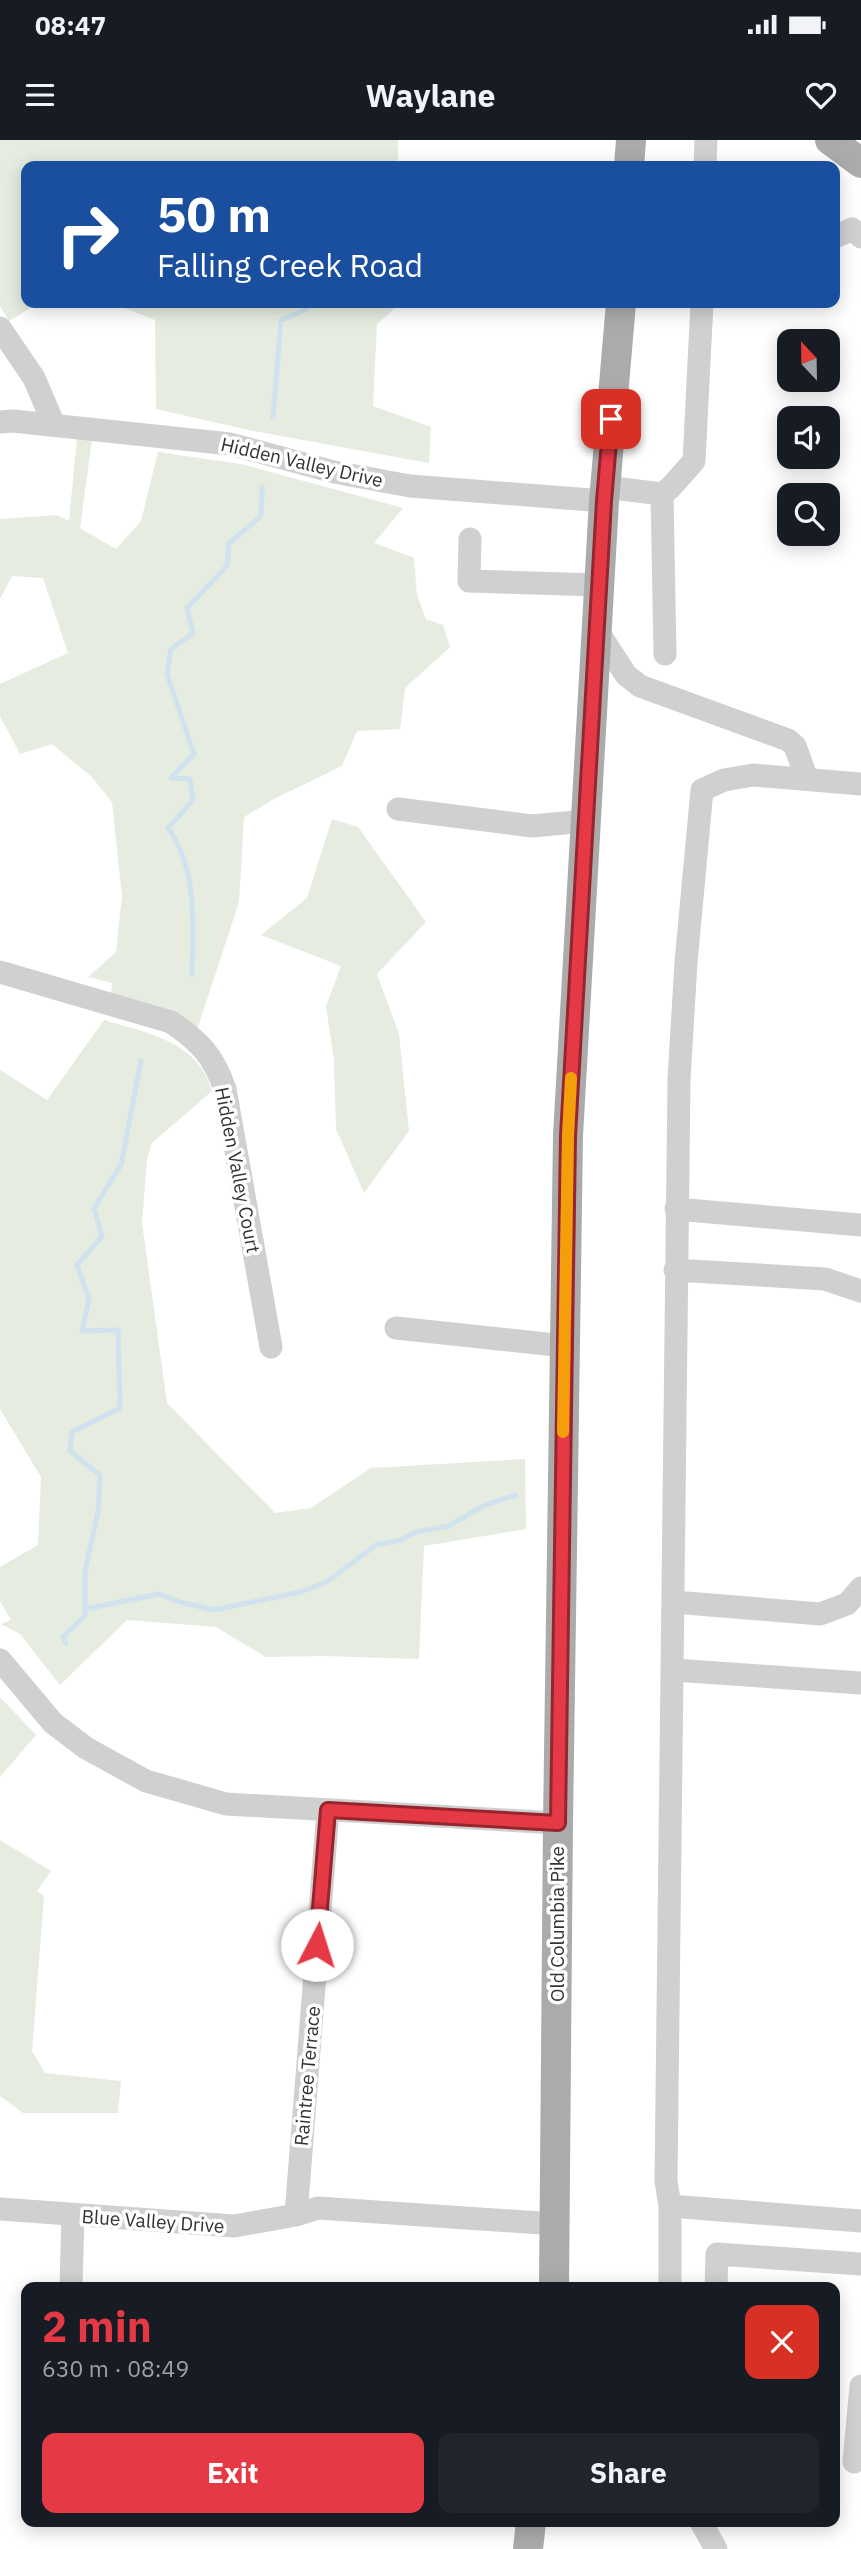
<!DOCTYPE html>
<meta charset="utf-8">
<style>
body{margin:0;font-family:"IBM Plex Sans",sans-serif;background:#20242c;color:#f1f3f6;height:100vh;display:flex;flex-direction:column;font-size:26px;white-space:nowrap}
*{box-sizing:border-box;margin:0}
p{font-size:23px;color:#9ea1a6}
.icon{flex:none;width:38px;height:38px;fill:none;stroke:currentColor;stroke-width:2;stroke-linecap:round;stroke-linejoin:round}
.map{position:relative;flex:1;overflow:hidden}
.side{position:absolute;left:21px;top:2142px;width:819px;height:245px;display:flex;flex-direction:column;background:#171b24;border-radius:14px;box-shadow:0 4px 18px #0003}
.side>*{flex:none}
.guide{position:absolute;left:21px;top:21px;width:819px;height:147px;border-radius:14px;box-shadow:0 4px 18px #0003;background:#1a4fa0;color:#fff;overflow:hidden}
.needle{width:46px;rotate:338deg}
.buttons{position:absolute;left:777px;top:189px;display:grid;gap:14px}
.buttons a{display:grid;place-items:center;width:63px;height:63px;border-radius:14px;background:#171b24;box-shadow:0 4px 18px #0003;font-size:35px}
.pin{position:absolute;display:grid;place-items:center;width:60px;height:60px;color:#fff;margin:-30px;border-radius:14px;box-shadow:0 4px 10px #0006}
.me{position:absolute;width:77px;margin:-38px;rotate:5deg;stroke-linejoin:round;filter:drop-shadow(0 0 5px #0008)}
.turn{display:flex;align-items:center;gap:24px;height:147px;padding:0 21px;font-size:32px}
.turn .icon{width:91px;height:91px;stroke-width:2.5}
.turn b{display:block;font-size:49px;line-height:60px}
.round{display:grid;place-items:center;flex:none;width:74px;height:74px;border-radius:14px;background:#20242c}
.headline{display:flex;align-items:center;justify-content:space-between;height:119px;padding:0 21px}
h1{font-size:42px;font-weight:800;line-height:52px;color:#e63946}
.action{display:flex;gap:14px;margin-top:auto;padding:14px 21px}
.action a{flex:1;height:80px;border-radius:14px;background:#e63946;color:#fff;font-size:28px;font-weight:800;line-height:80px;text-align:center}
.action a+a{background:#20242c;color:#f1f3f6}
.status{display:flex;justify-content:space-between;align-items:center;height:49px;padding:0 35px;background:#171b24;direction:ltr}
.status svg{height:19px;fill:currentColor}
header{display:flex;justify-content:space-between;align-items:center;height:91px;padding:0 21px;background:#171b24;font-size:32px;font-weight:800}
.map>svg:first-child{display:block}
.green{fill:#e6ecdf}
.lines{fill:none;stroke-linecap:round;stroke-linejoin:round}
.stream{stroke:#cfe2ee;stroke-width:5}
.minor{stroke:#d0d0d0;stroke-width:23}
.major{stroke:#ababab;stroke-width:30}
.route-casing{stroke:#96252e;stroke-width:18}
.route{stroke:#e63946;stroke-width:12}
.slow{stroke:#f59e0b;stroke-width:12}
.labels{text-anchor:middle;stroke-width:7;stroke-linejoin:round;paint-order:stroke}
.street-label{font-size:19px;fill:#333;stroke:#fff}
</style>
<div class="status"><b>08:47</b><svg viewBox="0 0 49 12"><path d="M0 12V9h3v3zM5 12V6h3v6zM10 12V3h3v9zM15 12V0h3v12zM26 1h20v11H26zM47 4h2v5h-2z"/></svg></div>
<header><svg class="icon" aria-label="menu" viewBox="0 0 24 24"><path d="M4 6h16M4 12h16M4 18h16"/></svg>Waylane<svg class="icon" aria-label="heart" viewBox="0 0 24 24"><path d="M12 20l-8-8c-3-5 5-10 8-4 3-6 11-1 8 4z"/></svg></header>
<div class="map">
<svg width="861" height="2409" viewBox="0 0 861 2409">
<rect width="100%" height="100%" fill="#fff"/>
<path class="green" d="M0,0h398v26h-372v137h13l-30,18 -9,-15z
M111,163h285v4l-19,17 -4,82 58,21 -2,36 -180,-33 -93,-21 -1,-89z
M77,298l15,2 -12,88 36,21 25,-28 17,-69 83,12 162,44 -29,35 40,15 3,37 9,24 17,6 7,22 -45,41 -5,41 -43,2 -15,35 -66,32 -32,19 -5,85 -42,128 -86,-33 1,-14 -24,-6 28,-25 6,-56 -10,-94 -21,-26 -39,-32 -32,10 -20,-38v-32l68,-31 -25,-75 -31,-2 -12,23v-80l57,-4 12,6z
M332,679l26,8 68,95 -49,52 22,60 10,97 -45,62 -28,-64 -2,-69 -8,-54 15,-40 -80,-31 46,-37z
M104,880c42,13 95,21 108,71l-60,52 -5,16 -5,64 25,180 108,110 36,-5 60,-40 154,-9 1,70 -102,17 -5,113 -95,-3 -58,1 -50,-30 -89,-7 -67,65 -40,-51 -19,-10 10,-4 -11,-19v-34l38,-22 3,-68 -41,-68v-339l47,30z
M0,1557l36,38 -36,42z
M0,1700l51,31 -14,20 7,5 -12,155 13,22 76,8 -3,32h-95l-23,-17z"/>
<g class="lines">
<path class="stream" d="M273,277l8,-97 24,-10
M192,835c1,-49 6,-106 -24,-147l25,-28 -3,-21 -19,-1 23,-24 -27,-80 4,-25 22,-16 -6,-25 40,-42 2,-23 32,-27 1,-29
M85,1469l74,-15 21,8 34,8 87,-18 27,-11 48,-36 25,-5 15,-8 33,-6 36,-21 31,-10
M66,1503l-3,-6 22,-21v-45l13,-59 2,-37 -30,-24 2,-19 48,-24 -2,-78 -36,1 7,-32 -12,-34 25,-29 -8,-28 27,-43 20,-104"/>
<path class="minor" d="M705,26l1,-26
M835,97l17,-8 9,8
M0,188l34,50 20,47
M0,282l13,-1 217,23 104,28 76,14 194,15
M605,347l57,7 3,160
M662,354l8,-6 24,-27 8,-158
M470,399l-1,42 130,4
M597,490l29,45 14,11 148,54 7,6 12,33
M398,669l134,17 54,-5
M0,832l171,50c29,20 42,33 54,67l46,258
M676,1069l185,16
M675,1130l150,9 36,12
M396,1188l169,18
M674,1462l146,12 27,-10 14,-16
M0,1520l53,63 33,25 60,33 80,23 332,19
M674,1530l187,13
M670,2066l191,15
M0,2069l234,17 62,-11 22,-7 237,16
M296,2075l32,-405
M71,2147l2,-72
M670,2147v-81l-4,-25 13,-1101 7,-118 16,-172 22,-10 29,-5 108,9
M716,2147l1,-33 144,10
M854,2322l7,-76
M701,2382l15,27"/>
<path class="major" d="M830,0l31,23
M629,26l2,-26
M554,2147l4,-464 10,-687 36,-635 17,-198
M528,2409l3,-27"/>
</g>
<g class="lines">
<defs>
<path id="route" d="M317,1805l11,-135 230,13 10,-687 36,-635 7,-82"/>
</defs>
<use href="#route" class="route-casing"/>
<use href="#route" class="route"/>
<path class="slow" d="M563,1292l5,-296 3,-58"/>
</g>
<g class="labels">
<g class="street-label">
<text transform="translate(302 322) rotate(13)" y="7">Hidden Valley Drive</text>
<text transform="translate(238 1030) rotate(79)" y="7">Hidden Valley Court</text>
<text transform="translate(557 1784) rotate(-90)" y="7">Old Columbia Pike</text>
<text transform="translate(307 1936) rotate(-85)" y="7">Raintree Terrace</text>
<text transform="translate(153 2081) rotate(4)" y="7">Blue Valley Drive</text>
</g>
</g>
</svg>
<div class="buttons">
<a><svg class="needle" viewBox="-14 -14 28 28"><path d="M0-13l5 13h-10z" fill="#e53935"/><path d="M0 13l5-13h-10z" fill="#9ea1a6"/></svg></a>
<a><svg class="icon" aria-label="sound" viewBox="0 0 24 24"><path d="M4 9h4l5-4v14l-5-4H4zM17 9q2 3 0 6"/></svg></a>
<a><svg class="icon" aria-label="search" viewBox="0 0 24 24"><circle cx="10" cy="10" r="6"/><path d="M15 15l6 6"/></svg></a>
</div>
<div class="pin" style="left:611px;top:279px;background:#d93025"><svg class="icon" aria-label="arrive" viewBox="0 0 24 24"><path d="M6 21V4h12l-3 4 3 4H6"/></svg></div>
<svg class="me" style="left:317px;top:1805px" viewBox="-20 -20 40 40"><circle r="19" fill="#fff"/><path d="M0-13L10 11 0 6-10 11z" fill="#e63946"/></svg>
<div class="guide">
<div class="turn"><svg class="icon" aria-label="right" viewBox="0 0 24 24"><path d="M7 20v-9h11M14 6l5 5-5 5"/></svg><div><b>50 m</b>Falling Creek Road</div></div>
</div>
<section class="side">
<div class="headline"><div><h1>2 min</h1><p>630 m · 08:49</p></div><a class="round" style="background:#d93025;color:#fff"><svg class="icon" aria-label="close" viewBox="0 0 24 24"><path d="M6 6l12 12M18 6L6 18"/></svg></a></div>
<div class="action"><a>Exit</a><a>Share</a></div>
</section>
</div>
